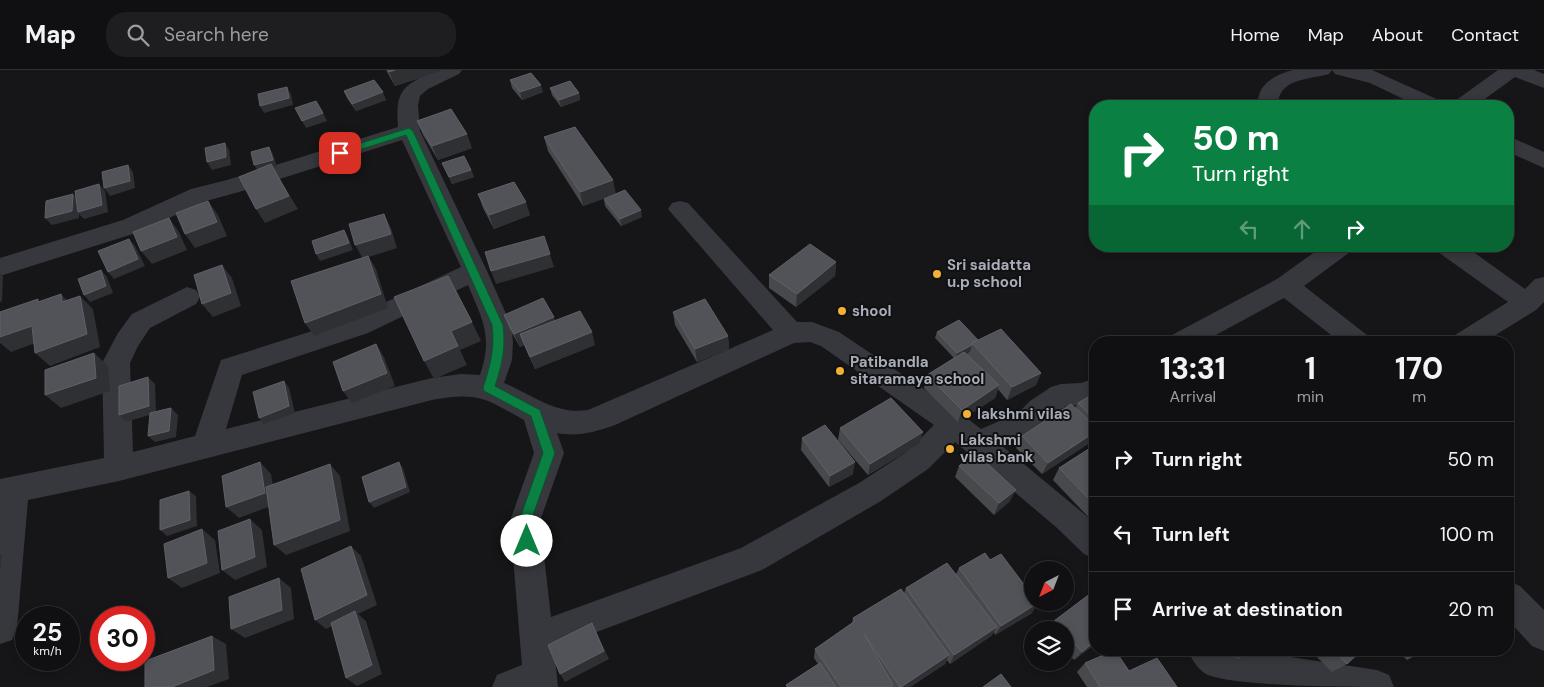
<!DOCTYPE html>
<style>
body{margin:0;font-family:"DM Sans",sans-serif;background:#1e1e20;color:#f1f3f6;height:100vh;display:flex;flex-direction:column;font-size:19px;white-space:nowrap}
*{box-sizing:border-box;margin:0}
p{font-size:16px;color:#9c9d9f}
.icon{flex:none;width:28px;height:28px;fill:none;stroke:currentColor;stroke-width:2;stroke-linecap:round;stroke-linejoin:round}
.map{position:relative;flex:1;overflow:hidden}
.side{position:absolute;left:1089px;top:266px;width:425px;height:320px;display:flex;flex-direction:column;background:#101012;border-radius:20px;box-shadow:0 2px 8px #0003,0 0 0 1px #303032}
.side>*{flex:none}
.hud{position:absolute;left:1089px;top:30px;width:425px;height:152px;border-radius:20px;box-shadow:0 2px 8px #0003,0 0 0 1px #303032;background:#0b8043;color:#fff;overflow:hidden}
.needle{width:32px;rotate:222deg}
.controls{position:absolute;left:1024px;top:491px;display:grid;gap:10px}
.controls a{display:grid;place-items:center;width:50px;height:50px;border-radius:50%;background:#101012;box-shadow:0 2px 8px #0003,0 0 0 1px #303032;font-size:25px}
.speed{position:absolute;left:15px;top:536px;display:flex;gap:10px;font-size:25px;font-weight:700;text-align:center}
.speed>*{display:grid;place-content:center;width:65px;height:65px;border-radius:50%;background:#101012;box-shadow:0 2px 8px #0003,0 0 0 1px #303032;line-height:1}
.speed small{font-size:12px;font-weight:400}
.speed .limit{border:8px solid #d22;background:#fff;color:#111}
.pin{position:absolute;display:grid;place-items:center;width:42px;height:42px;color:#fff;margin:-21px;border-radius:10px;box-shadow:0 2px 8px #0006}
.me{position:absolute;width:55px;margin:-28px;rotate:0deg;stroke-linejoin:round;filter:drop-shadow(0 0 4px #0008)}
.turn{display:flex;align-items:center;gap:18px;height:105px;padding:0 20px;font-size:22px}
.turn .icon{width:65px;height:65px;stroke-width:2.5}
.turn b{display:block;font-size:35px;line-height:42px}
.lanes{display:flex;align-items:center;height:48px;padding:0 20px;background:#0003;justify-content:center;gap:25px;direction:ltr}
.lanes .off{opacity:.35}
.eta{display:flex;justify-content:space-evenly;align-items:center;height:85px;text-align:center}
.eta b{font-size:30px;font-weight:800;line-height:35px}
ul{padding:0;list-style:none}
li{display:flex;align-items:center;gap:15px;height:75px;padding:0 20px;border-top:1px solid #303032}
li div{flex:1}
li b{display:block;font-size:19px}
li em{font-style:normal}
header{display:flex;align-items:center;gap:30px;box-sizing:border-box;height:70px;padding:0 25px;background:#101012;border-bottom:1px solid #303032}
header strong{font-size:24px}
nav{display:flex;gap:28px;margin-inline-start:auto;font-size:18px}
.search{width:350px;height:45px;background:#1e1e20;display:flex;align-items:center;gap:12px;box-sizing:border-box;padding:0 18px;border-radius:20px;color:#9c9d9f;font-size:19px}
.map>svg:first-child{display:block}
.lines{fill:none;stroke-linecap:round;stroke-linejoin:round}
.minor{fill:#37383d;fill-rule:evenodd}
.wall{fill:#47494d}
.shaded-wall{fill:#2f3033}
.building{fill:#525359;stroke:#5f6168}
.route{fill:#0b8043;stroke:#07532c}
.poi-dot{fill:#f2b134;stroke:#111113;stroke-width:2}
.labels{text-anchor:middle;stroke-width:4;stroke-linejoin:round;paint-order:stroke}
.poi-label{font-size:15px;font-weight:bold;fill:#a8adb8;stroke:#111113;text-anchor:start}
</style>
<header>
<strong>Map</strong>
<div class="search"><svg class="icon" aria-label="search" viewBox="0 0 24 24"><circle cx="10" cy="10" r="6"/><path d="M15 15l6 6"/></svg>Search here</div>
<nav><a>Home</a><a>Map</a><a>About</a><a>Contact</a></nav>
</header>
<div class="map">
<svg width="1544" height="617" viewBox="0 0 1544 617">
<rect width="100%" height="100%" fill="#161618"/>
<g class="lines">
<path class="minor" d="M436,0h26l-3,4 -31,15 -8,7 -2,9 2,26 67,140 24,54 2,17 -1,18 -8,23c29,12 52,32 84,27l185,-80 -105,-121 4,-6 8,-2 8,2 109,119h15l27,10 125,84 17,13 37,-16 12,-12 21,-14 10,-3 20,-1 14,-5v23l-12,4 -17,1 -16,11 -12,12 -36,17 93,77v36l-11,-5 -28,-27 -101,-85 -27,27 -47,32 -119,69 -208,78 4,39h-66l5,-12 25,-10 -12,-144 24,-68 -10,-33c-40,-22 -45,-28 -92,-20l-313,81 -91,19 -11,128 -5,12 -12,4v-165l104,-21 -2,-95 16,-30 14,-19 55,-27 9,3 4,7 -4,7 -46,24 -12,18 -8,17 3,89 62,-16 26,-76 129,-41 111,-52 -59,-127 -163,52 -33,9 -67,31 -139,44v-18l123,-38 68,-31 36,-9 171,-53c-3,-38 5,-41 38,-57zM468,215c15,36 25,51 12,90l-19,-1 -29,4 -206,51 16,-54 126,-42zM810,272l11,4 113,79 -26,26 -49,32 -118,65 -190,69 -11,-96 24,-68 -7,-20c21,4 38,-1 58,-8l179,-82z
M1293,0h79l69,31 4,5h-27l-48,-23 -35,-9 -3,-4 -3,4c-21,6 -51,4 -51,32h-20c-2,-21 16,-31 35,-36z
M1498,0h36l10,4v14l-29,-11 -40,29h-23l3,-5z
M1508,66l36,16v16l-36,-16z
M1323,176h30l-3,6 -46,34 63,49 4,7h-31l-56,-44 -81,44h-35l4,-7 105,-56z
M1435,176h30l60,43 10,-10 9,-2v25l-8,8 -52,32h-33l4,-7 53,-33 -70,-50z
M1508,511l12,5 24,24v41l-12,-5 -24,-26z
M1188,580h56l133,20 12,5 5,12c-38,0 -161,0 -188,-13 -9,-6 -14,-14 -18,-24z"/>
</g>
<path class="wall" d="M386,0h54l1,1 -46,15z
M510,10l33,12 -21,8 -10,-12z
M550,18l29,5 1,7 -19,7 -9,-12z
M344,21l42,9 -30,11 -9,-13z
M417,51l55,27 -34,12 -15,-25z
M544,67l72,57 26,23 -21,9 -16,-20 -1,-7 7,-3 -28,10 -35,-55z
M442,93l29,7 3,7 -22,7z
M478,124l52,21 -36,14 -11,-21z
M836,192l-1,14 -39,31 -27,-19v-13z
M673,242l55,24 1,13 -32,13 -22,-37z
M504,245l51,6 40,24 -60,24 -11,-24 -4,2 -11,-19z
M937,262l41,8 63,33 -5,12 -29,15 -9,-11 -3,9 -37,24 -34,-34 3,-13 27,-17 -19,-20z
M1095,323v43l-4,6 -49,32 -26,-26 6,-12 53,-28 3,-5z
M840,358l79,16 -51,31 -30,-35z
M802,368l51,36 -24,13 -28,-37z
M1095,372v80l-1,1 -41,-43 6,-12 36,-23 -1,-1z
M959,396l51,35 -16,14 -39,-38z
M959,498l73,45 -37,22 -1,-3 -3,4 -41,28 -3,-4 -2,4 -35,23h-124v-2l32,-21 -4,-6 1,-9 37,-26 1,-5 51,-25 2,-5 50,-14z
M1095,520v54l-21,16 -9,-10v-20h-18l7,-9z
M1229,580h22l-13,9z
M1310,580h52l-15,14 -15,8z
M1397,580h29l-19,10z
M1085,593l44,8 48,16h-90l-10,-15z"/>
<path class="shaded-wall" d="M395,0h45l1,1 -46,15 -6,-14z
M541,15l2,7 -21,8 -2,-8z
M287,17l4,7 2,11 -29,8 -4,-7z
M383,22l3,8 -30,11 -4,-7z
M579,23l1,7 -19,7 -2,-7z
M323,43l4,8 -21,7 -4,-7z
M467,64l5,14 -34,12 -6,-14z
M225,73l4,7 2,15 -19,5 -5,-8z
M269,77l4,7 4,13 -4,1 25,41 -33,14 -9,-14 3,-37 -5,-7z
M128,95l5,7 2,16 -25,8 -6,-8z
M471,100l3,7 -22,7 -3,-7z
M613,110l3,14 -33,12 -3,-14z
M99,114l6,7 3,21 -24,7 -5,-5v4l-27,7 -7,-7 28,-24 6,7z
M208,131l10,14 9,21 -32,12 -10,-14z
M526,132l4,13 -36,14 -5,-14z
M641,140l1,7 -21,9 -1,-7z
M384,144l7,14 6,20 -28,9 7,12 12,39 -74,28 -9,-13 58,-64 -8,-14z
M169,148l10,14 8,18 -35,14 -11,-13z
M344,160l4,7 5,13 -33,11 -4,-7z
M129,169l6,7 10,20 -31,13 -6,-7z
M550,184l4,13 -58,17 -5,-13z
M836,192l-1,14 -39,31 1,-13z
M222,195l10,13 9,28 -28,11 -11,-13z
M101,200l6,7 6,16 -23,9 -6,-7z
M0,204l3,2 -1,25 -2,1z
M61,224l13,14 -12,-6z
M80,226l13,13 7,38 -50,19 -15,-13z
M554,247l4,13 -38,4 4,11 -4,2 -6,-13z
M472,252l9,19 -21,9 7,15 -33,14 -10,-18 27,-30z
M32,256l14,13 -35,13 -11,-9v-6z
M592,262l3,13 -60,24 -5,-12z
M728,266l1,13 -32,13 -2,-13z
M376,274l8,13 11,29 -43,17 -9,-12z
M972,275l-2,7 -15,8 2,-7z
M94,283l14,13 2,25 -49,17 -16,-13z
M1041,303l-5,12 -29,15 5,-13z
M148,307l7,7 1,29 -30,9 -7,-7z
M284,311l5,7 6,25 -31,11 -5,-6z
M999,315l-4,13 -37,24 4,-12z
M171,338l7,7 -2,22 -21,5 -7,-6z
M923,362l-4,12 -51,31 2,-11z
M1095,362v4l-4,6 -49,32 6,-11z
M260,392l11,12 5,30 -37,14 -13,-11z
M399,392l4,6 7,24 -36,16 -5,-6z
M855,392l-2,12 -24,13 1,-11z
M330,394l10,12 10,55 -64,24 -12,-10z
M1016,420l-6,11 -16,14 5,-12z
M189,421l7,5 1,30 -30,10 -7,-6z
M250,449l12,11 5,37 -32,13 -13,-10z
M202,459l13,11 5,33 -38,15 -14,-10z
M351,476l10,10 16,49 -19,9 8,7 16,53 -25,12 -11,-8 10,-63 -30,14 -11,-9z
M0,484l2,1 -2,18z
M279,508l12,10 3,31 -49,19 -14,-9z
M1038,533l-6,10 -37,22 6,-9z
M592,553l17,36 -44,23 -5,-8z
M997,557l-6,9 -41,28 4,-9z
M212,566l14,8 3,35 -22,8h-35z
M1095,571v3l-21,16 8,-8z
M949,585l-4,9 -35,23h-9z"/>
<path class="building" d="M388,0h7l-6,2z
M531,3l10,12 -21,7 -10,-12z
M374,10l9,12 -31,12 -8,-13z
M570,11l9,12 -20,7 -9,-12z
M287,17l2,11 -29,8 -2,-12z
M316,31l7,12 -21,8 -7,-13z
M451,39l16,25 -35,12 -15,-25z
M575,57l38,53 -33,12 -36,-55z
M225,73l1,14 -19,5 -2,-14z
M269,77l4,13 -19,5 -3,-13z
M464,86l7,14 -22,7 -7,-14z
M271,94l18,32 -33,13 -17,-32z
M128,95l2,16 -26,7 -2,-16z
M514,112l12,20 -37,13 -11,-21z
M99,114l3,21 -24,7 -3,-21z
M625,120l16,20 -21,9 -16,-20z
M73,124l-1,17 -27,7 1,-17z
M208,131l9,21 -32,12 -9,-21z
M384,144l7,20 -36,11 -6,-21z
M169,148l8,19 -36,14 -8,-19z
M344,160l5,13 -33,11 -4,-13z
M544,166l6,18 -59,17 -6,-19z
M129,169l9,20 -30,13 -10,-21z
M810,174l26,18 -39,32 -28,-19z
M368,186l13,38 -76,29 -14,-42z
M222,195l9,28 -29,11 -8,-29z
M101,200l5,16 -22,9 -6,-16z
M448,206l24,46 -21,9 7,15 -34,15 -30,-64z
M61,224l1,8 18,-6 7,38 -52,19 -3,-27 -32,11v-25l38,-13v3z
M543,228l11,19 -40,17 -10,-19z
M705,229l23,37 -33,13 -22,-37z
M580,241l12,21 -62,25 -10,-23z
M959,250l19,20 -6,3v2l-15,8 -20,-21z
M1001,259l40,44 -29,14 -40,-44z
M376,274l11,29 -44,18 -10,-29z
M964,282l35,33 -37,25 -35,-35z
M94,283l2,25 -51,17v-25z
M148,307l1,29 -30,9v-29z
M284,311l5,25 -30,12 -6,-26z
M1095,323v27l-17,-17z
M891,328l32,34 -53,32 -30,-36z
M1071,334l24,22v6l-47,31 -26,-27z
M171,338l-2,23 -21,5 2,-23z
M825,355l30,37 -25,14 -28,-38z
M1095,375v60l-36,-37z
M975,382l41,38 -17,13 -40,-37z
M260,392l5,31 -39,14 -4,-31z
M399,392l7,25 -37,15 -7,-25z
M330,394l10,56 -66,25 -8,-58z
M189,421l1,29 -30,10v-30z
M250,449l5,38 -33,13 -4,-39z
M202,459l5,34 -39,15 -4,-34z
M351,476l16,49 -52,25 -14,-51z
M985,483l5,7 11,-6 31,41v7h6v1l-37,23 -42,-58z
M947,493l50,64 -43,28 -48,-67z
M279,508l3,32 -51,19 -2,-32z
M901,519l48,66 -48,32h-1l-36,-53 29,51 -2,2h-50l-26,-38 40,-28 -2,-3z
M1095,520v51l-13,11 -17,-19v-3h-3l-8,-9z
M355,541l17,54 -26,13 -15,-55z
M592,553l12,28 -44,23 -12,-29z
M212,566l2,34 -42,17h-27v-26z
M1115,580l14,21 28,-13 20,29h-77l-15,-24z
M1333,580h29l-15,14z
M820,593l16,24h-48l-2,-2z
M1001,604l10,13h-28z"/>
<path class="route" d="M409,58l4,3 90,194c3,23 -1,40 -8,61l45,24 15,43 -24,68 2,20 -2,4 -4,2 -5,-2 -3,-24 24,-68 -12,-37 -47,-25 -1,-3c7,-22 12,-39 9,-63l-86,-190 -66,21 -5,-3 1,-2z"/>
<g class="poi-dot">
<circle cx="937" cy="204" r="5"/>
<circle cx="842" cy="241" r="5"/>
<circle cx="840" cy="301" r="5"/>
<circle cx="967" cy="344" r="5"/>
<circle cx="950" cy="379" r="5"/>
</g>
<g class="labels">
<g class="poi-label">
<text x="947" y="200">Sri saidatta<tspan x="947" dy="17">u.p school</tspan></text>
<text x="852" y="246">shool</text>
<text x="850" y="297">Patibandla<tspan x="850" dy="17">sitaramaya school</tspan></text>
<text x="977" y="349">lakshmi vilas</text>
<text x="960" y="375">Lakshmi<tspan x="960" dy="17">vilas bank</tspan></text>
</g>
</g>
</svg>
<div class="controls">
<a><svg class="needle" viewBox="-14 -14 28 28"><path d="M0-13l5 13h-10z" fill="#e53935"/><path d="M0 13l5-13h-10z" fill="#9c9d9f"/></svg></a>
<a><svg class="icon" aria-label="layers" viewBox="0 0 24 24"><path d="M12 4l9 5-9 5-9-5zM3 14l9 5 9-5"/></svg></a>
</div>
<div class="speed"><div>25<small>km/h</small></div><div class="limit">30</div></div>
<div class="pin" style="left:340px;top:83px;background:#d93025"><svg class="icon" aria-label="arrive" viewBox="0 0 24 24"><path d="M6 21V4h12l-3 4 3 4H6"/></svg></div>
<svg class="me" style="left:527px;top:471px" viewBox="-20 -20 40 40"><circle r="19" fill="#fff"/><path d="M0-13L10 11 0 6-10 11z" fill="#0b8043"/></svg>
<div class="hud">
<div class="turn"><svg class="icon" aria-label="right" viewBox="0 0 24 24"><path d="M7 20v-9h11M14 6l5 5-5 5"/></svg><div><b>50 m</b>Turn right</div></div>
<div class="lanes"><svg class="icon off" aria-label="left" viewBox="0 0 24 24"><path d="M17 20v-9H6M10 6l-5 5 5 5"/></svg><svg class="icon off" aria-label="ahead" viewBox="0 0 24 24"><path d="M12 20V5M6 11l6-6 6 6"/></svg><svg class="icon" aria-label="right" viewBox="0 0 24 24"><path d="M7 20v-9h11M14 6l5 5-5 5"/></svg></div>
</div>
<section class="side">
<div class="eta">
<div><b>13:31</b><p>Arrival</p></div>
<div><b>1</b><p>min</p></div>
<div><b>170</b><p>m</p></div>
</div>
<ul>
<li><svg class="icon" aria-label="right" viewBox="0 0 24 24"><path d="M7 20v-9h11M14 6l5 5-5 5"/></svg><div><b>Turn right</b></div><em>50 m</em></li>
<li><svg class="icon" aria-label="left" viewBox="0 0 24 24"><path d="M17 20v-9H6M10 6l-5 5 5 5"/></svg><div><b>Turn left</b></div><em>100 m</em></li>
<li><svg class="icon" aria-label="arrive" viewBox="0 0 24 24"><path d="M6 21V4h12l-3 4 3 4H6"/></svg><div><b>Arrive at destination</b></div><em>20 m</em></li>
</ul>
</section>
</div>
